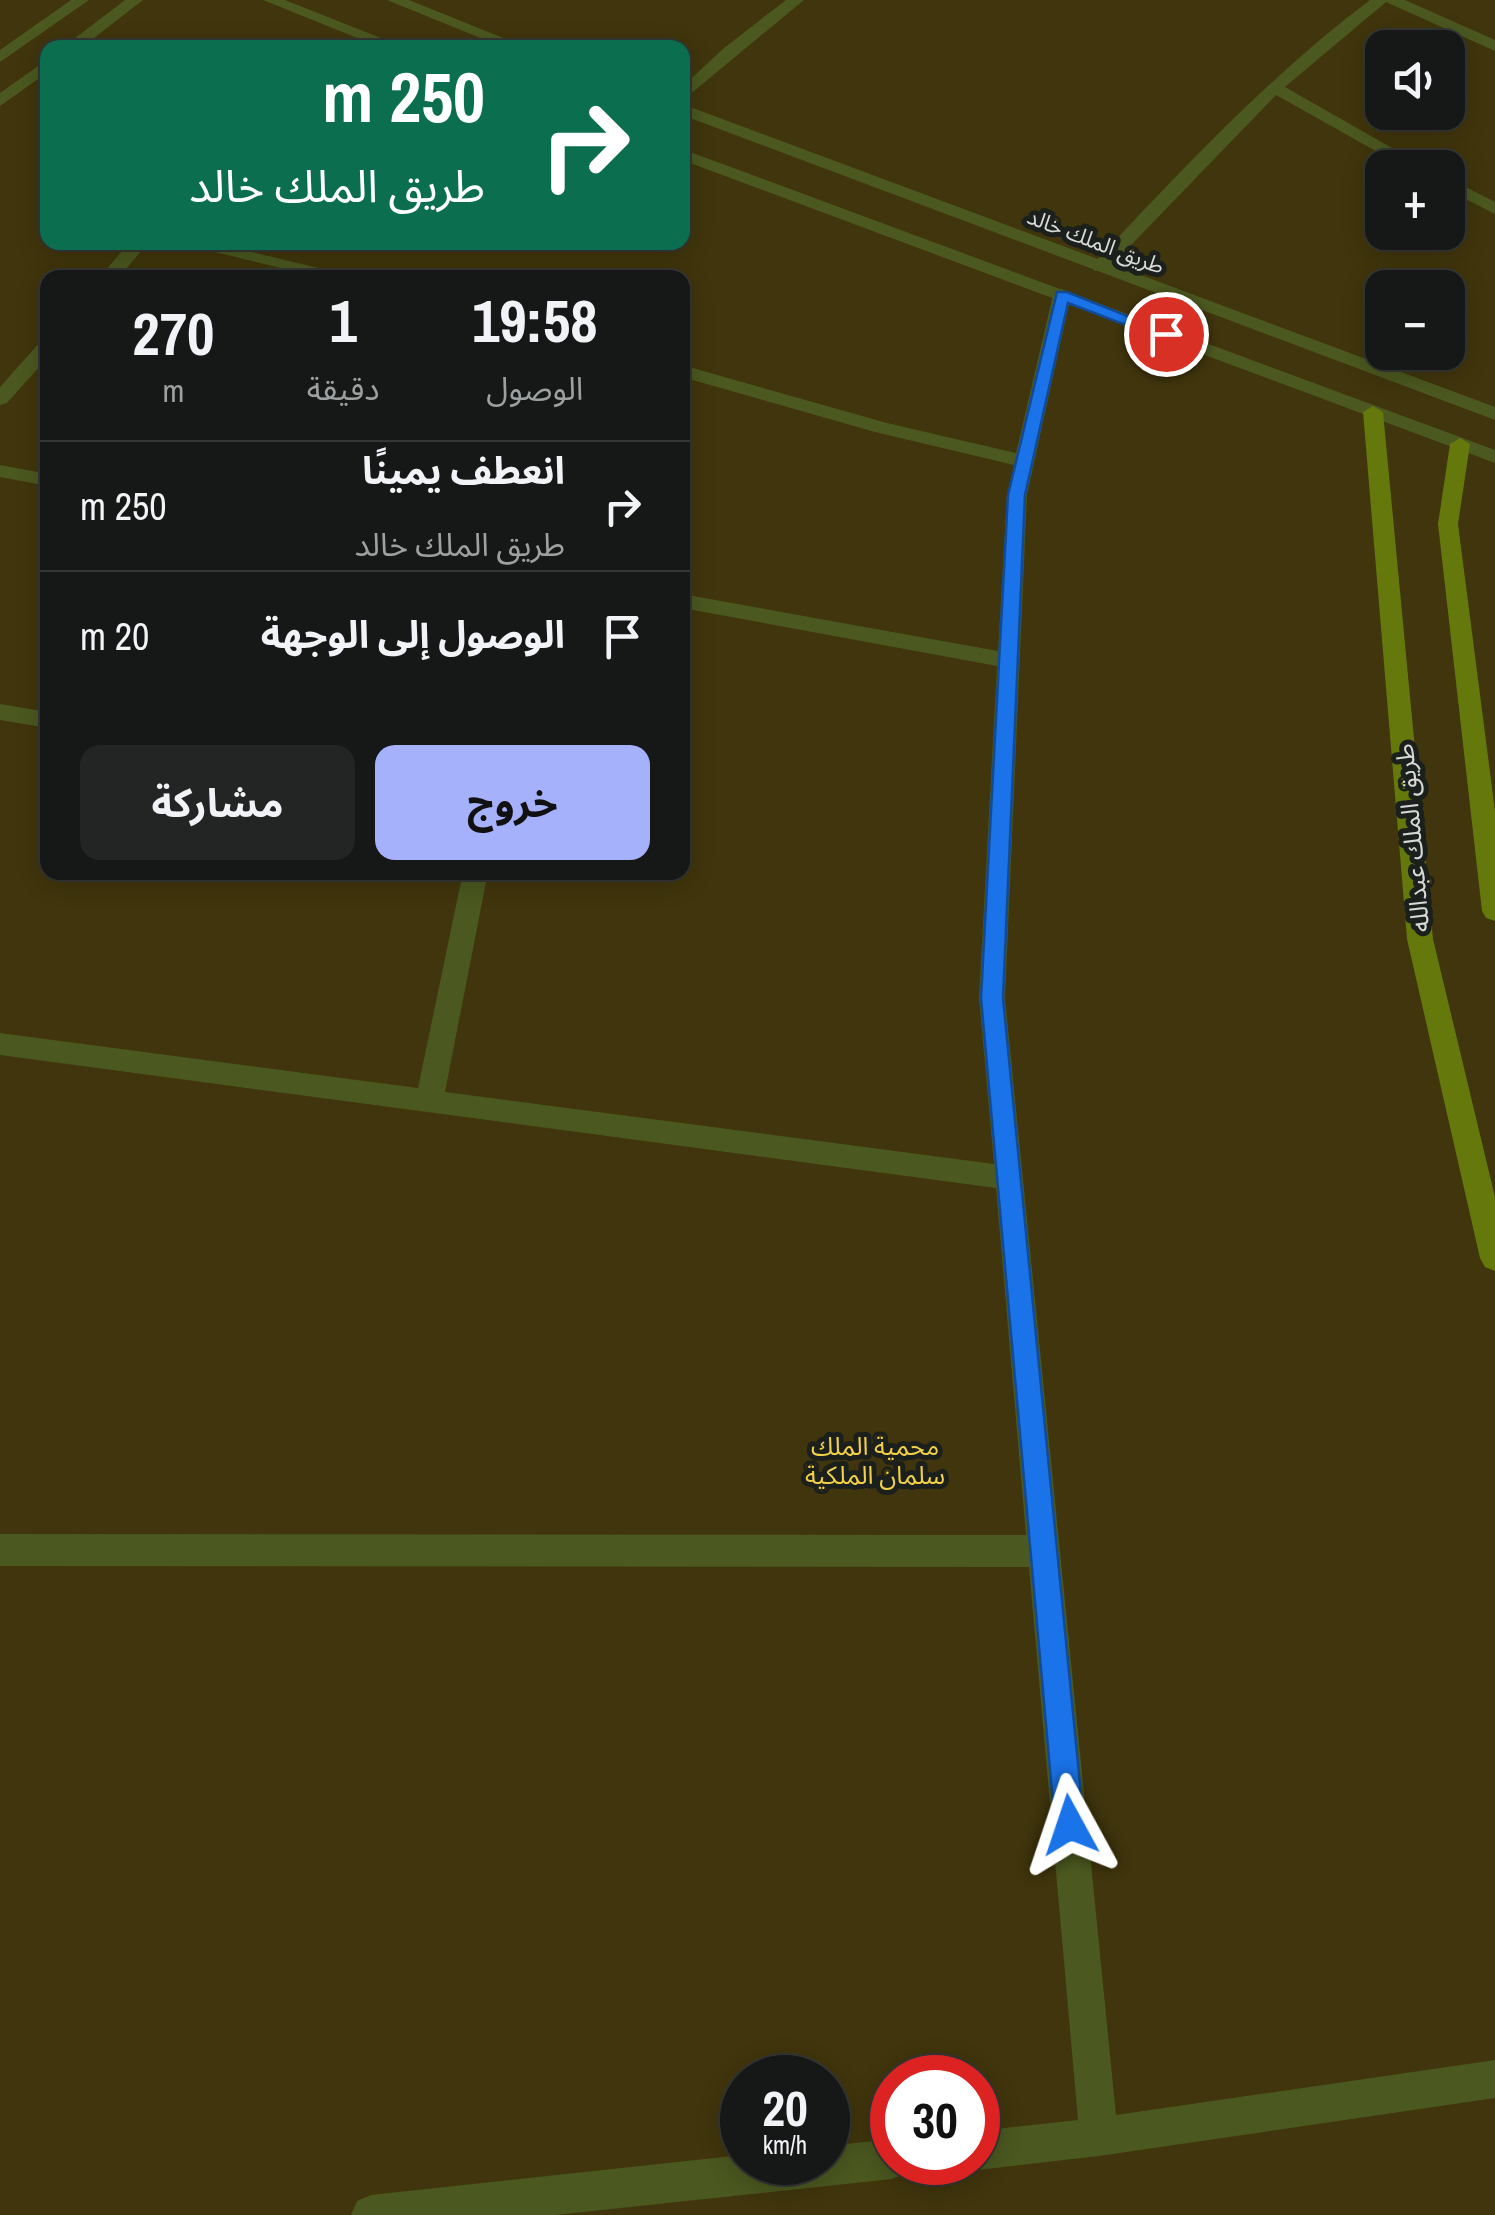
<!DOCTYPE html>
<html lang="ar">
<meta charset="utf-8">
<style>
body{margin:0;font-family:"Archivo Narrow","Noto Sans Arabic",sans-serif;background:#222523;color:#f1f3f6;direction:rtl;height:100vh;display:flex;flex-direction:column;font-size:38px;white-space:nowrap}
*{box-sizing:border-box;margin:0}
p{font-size:32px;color:#9da0a1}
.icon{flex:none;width:55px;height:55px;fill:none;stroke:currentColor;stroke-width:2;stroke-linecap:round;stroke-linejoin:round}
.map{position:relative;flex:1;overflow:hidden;direction:ltr}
.side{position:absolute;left:40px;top:270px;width:650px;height:610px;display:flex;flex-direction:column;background:#151816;border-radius:20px;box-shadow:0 5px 25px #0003,0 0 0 2px #343735;direction:rtl}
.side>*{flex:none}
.hud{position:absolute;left:40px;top:40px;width:650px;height:210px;border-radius:20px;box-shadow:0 5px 25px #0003,0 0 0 2px #343735;direction:rtl;background:#0b6e4f;color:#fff;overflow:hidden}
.tools{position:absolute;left:1365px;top:30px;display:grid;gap:20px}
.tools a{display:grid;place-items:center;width:100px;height:100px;border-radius:20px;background:#151816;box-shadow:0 5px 25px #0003,0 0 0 2px #343735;font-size:50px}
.speed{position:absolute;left:720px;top:2055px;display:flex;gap:20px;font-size:50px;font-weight:700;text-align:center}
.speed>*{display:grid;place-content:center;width:130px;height:130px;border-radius:50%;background:#151816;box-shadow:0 5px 25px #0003,0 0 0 2px #343735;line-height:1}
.speed small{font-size:25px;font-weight:400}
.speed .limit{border:15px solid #d22;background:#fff;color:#111}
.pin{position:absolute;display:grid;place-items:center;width:85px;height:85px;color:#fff;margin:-42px;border:5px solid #fff;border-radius:50%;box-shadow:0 2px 10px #0007}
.me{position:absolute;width:110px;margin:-55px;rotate:355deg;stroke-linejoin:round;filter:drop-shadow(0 0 8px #0008)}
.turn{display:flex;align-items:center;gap:35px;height:210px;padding:0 40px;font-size:45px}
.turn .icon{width:130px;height:130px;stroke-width:2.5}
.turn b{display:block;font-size:70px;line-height:85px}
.eta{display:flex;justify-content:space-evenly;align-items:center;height:170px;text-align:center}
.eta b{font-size:60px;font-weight:700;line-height:70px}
.primary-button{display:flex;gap:20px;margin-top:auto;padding:20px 40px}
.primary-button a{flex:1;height:115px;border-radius:20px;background:#a6b1fc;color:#111;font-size:40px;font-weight:700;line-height:115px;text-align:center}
.primary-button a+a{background:#222523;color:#f1f3f6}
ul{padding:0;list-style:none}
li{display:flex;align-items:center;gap:30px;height:130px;padding:0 40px;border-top:2px solid #343735}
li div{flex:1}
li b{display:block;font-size:38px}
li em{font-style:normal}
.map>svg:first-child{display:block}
.green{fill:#40350c;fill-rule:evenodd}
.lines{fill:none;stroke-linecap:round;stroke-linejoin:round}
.minor{fill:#4b581f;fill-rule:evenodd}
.tertiary{fill:#4b581f;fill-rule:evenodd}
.secondary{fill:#64780b;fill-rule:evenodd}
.route{fill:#1a73e8;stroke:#114b97;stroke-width:2.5}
.labels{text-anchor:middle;stroke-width:10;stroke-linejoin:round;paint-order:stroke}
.far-street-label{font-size:22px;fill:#d7d9d7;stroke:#1c201d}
.street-label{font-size:25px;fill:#d7d9d7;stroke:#1c201d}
.park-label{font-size:25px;fill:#f2d048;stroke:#1c201d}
</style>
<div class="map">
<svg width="1495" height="2215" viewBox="0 0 1495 2215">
<rect width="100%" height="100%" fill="#1c201d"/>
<path class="green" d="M0,0h1495v2215h-1495zM48,48h634v194h-634zM1382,48h66v64h-66zM1382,168h66v64h-66zM48,278h634v594h-634zM1382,288h66v64h-66zM742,2078h86v84h-86zM892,2078h86v84h-86z"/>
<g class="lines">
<path class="minor" d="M125,0h18l-62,48h-19z
M786,0h18l-122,101v-14l42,-39z
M1370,0h35l90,40v11l-109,-49 -101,85 142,81h-21l-130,-73 -170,176h-12v-8c87,-93 174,-186 276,-263z
M48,59v13l-48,34v-13z
M1448,178l47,24v12l-47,-24z
M130,242h19l-31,36h-19z
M173,242h37l150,36h-37z
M1062,289l9,6 -44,200 -22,503 111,1117 379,-55v38l-396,58 -121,14 -14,-8h14v-31l100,-11 -49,-553 -1029,-1v-32l1026,1 -30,-347 -996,-133v-22l418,55 45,-216h25l-43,220 549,72 -15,-166 18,-332 -315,-58v-14l316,57 9,-156 7,-30 -139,-33 -193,-55v-12l205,58 129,30 37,-158z
M48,339v18l-41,46 -7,2v-18l41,-46z
M0,465l48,9v12l-48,-9z
M0,704l48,8v16l-48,-8z
M892,2139v23h18l-4,11 -14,6 -337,36h-204l6,-14 14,-6 371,-40v7h86v-16z"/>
<path class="tertiary" d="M71,0h18l-89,62v-12z
M263,0h22l121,48h-24z
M387,0h22l119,48h-23z
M682,104l813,303v13l-813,-305z
M682,149l813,301v13l-813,-303z"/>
<path class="secondary" d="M1373,406l10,6 50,527 62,258v74l-10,-4 -5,-9 -73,-319 -44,-527z
M1460,438l10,6 -12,80 37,287v110l-9,-3 -4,-7 -44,-387 12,-80z"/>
</g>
<path class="route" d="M1057,292h10l106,42 -13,4 -92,-35 -43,192 -22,503 81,827 -4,10 -10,5 -11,-5 -4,-10 -74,-827 27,-503z"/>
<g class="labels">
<g class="far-street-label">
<text transform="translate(1096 241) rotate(21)" y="8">طريق الملك خالد</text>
</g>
<g class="street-label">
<text transform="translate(1412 838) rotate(-95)" y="9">طريق الملك عبدالله</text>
</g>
<g class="park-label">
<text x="875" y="1455">محمية الملك<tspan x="875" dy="29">سلمان الملكية</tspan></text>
</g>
</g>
</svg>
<div class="tools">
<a><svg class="icon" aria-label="sound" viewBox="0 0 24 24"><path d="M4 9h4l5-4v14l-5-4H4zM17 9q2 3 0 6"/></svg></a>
<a>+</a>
<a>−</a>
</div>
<div class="speed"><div>20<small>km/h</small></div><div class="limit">30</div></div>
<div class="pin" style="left:1166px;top:334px;background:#d93025"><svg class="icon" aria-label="arrive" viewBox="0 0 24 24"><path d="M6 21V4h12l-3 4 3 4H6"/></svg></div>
<svg class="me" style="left:1070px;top:1825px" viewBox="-20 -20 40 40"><path d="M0-17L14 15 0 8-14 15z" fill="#1a73e8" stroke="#fff" stroke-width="4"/></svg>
<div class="hud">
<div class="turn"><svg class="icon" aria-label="right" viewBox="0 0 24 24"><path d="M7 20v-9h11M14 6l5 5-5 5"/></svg><div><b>250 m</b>طريق الملك خالد</div></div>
</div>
<section class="side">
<div class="eta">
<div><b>19:58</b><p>الوصول</p></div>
<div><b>1</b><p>دقيقة</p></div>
<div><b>270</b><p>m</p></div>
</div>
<ul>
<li><svg class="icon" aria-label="right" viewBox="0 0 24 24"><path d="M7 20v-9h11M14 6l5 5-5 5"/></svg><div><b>انعطف يمينًا</b><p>طريق الملك خالد</p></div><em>250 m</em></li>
<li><svg class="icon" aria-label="arrive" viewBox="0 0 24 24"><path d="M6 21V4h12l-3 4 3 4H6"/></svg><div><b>الوصول إلى الوجهة</b></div><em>20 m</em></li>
</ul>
<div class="primary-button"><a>خروج</a><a>مشاركة</a></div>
</section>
</div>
